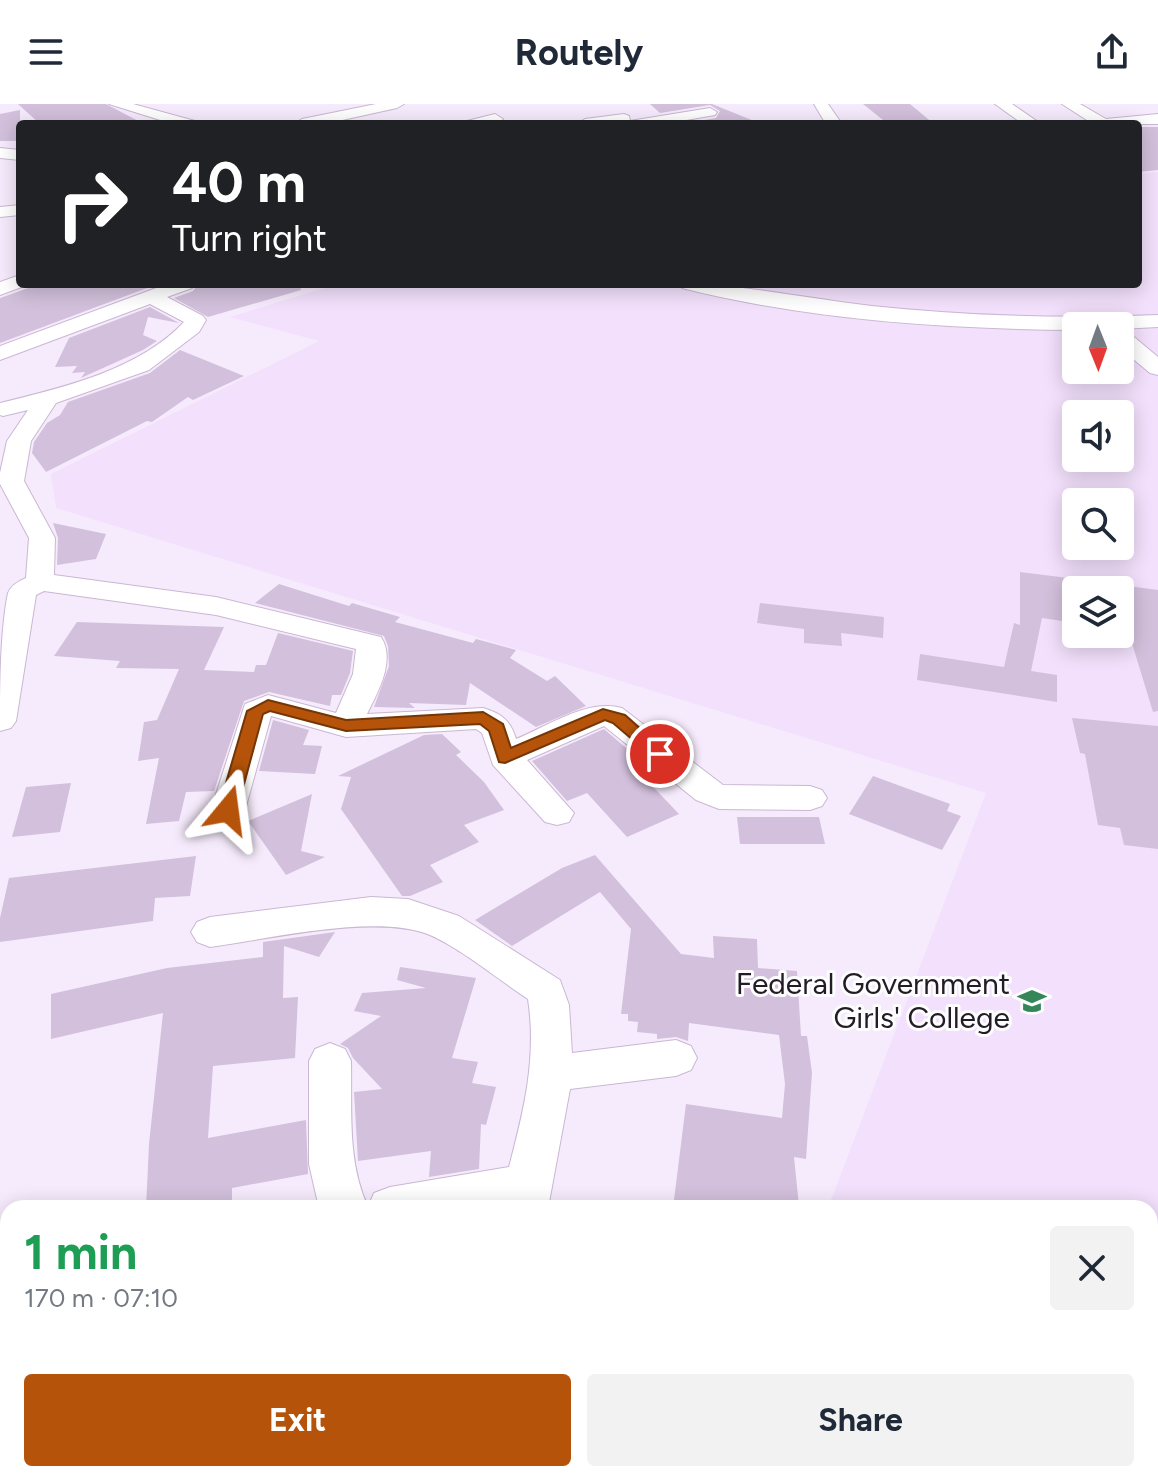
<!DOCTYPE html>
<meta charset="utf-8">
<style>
body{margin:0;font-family:Figtree,sans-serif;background:#f2f2f3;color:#1f2937;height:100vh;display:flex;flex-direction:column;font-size:30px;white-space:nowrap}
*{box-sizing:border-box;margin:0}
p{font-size:26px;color:#747a83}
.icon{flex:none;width:44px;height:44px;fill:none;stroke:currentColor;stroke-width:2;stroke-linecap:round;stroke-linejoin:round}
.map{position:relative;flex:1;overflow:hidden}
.drawer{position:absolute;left:0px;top:1096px;width:1158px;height:282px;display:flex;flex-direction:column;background:#fff;border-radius:24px 24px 0 0;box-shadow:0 4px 20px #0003}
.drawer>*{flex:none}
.hud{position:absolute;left:16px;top:16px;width:1126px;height:168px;border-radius:8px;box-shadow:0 4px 20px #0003;background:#202124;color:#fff;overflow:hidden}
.needle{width:52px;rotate:179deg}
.controls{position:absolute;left:1062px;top:208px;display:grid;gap:16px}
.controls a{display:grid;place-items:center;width:72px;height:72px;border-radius:8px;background:#fff;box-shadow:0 4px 20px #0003;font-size:40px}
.pin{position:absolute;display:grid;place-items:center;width:68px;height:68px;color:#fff;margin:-34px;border:4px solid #fff;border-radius:50%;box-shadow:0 2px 8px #0007}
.me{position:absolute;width:88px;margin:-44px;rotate:16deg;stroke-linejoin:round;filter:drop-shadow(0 0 6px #0008)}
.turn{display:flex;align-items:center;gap:28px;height:168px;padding:0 24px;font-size:36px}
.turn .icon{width:104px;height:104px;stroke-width:2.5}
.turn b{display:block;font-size:56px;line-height:68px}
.round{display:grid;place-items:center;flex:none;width:84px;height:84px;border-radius:8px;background:#f2f2f3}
.head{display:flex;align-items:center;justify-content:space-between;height:136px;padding:0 24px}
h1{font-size:48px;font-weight:700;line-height:60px;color:#1e9e55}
.cta{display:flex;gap:16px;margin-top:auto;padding:16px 24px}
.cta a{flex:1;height:92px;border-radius:8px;background:#b45309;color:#fff;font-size:32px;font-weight:700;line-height:92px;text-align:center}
.cta a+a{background:#f2f2f3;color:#1f2937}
header{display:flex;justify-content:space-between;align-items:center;height:104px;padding:0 24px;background:#fff;font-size:36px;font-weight:700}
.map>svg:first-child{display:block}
.built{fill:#f3e0fc;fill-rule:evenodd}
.building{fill:#d3c0dc}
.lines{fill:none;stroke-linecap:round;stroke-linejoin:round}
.minor-casing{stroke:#cab7d2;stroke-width:2}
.minor{fill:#fff;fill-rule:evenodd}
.route{fill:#b45309;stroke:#753606;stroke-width:2}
.labels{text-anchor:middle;stroke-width:6;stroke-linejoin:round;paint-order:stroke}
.poi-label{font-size:30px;fill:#231c26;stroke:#fdfdfd;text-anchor:end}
</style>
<header><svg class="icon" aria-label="menu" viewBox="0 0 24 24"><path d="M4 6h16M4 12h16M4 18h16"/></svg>Routely<svg class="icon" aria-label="share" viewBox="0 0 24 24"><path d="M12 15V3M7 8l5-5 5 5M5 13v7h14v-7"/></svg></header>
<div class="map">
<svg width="1158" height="1377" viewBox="0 0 1158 1377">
<rect width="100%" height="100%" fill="#f6ebfc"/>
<path class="built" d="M1158,68v1309h-248l-31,-7h271v-266h-322l158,-415 -930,-285 -5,-34 268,-133 -89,-24 107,-33h801v-110zM1076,222h44v44h-44zM1076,310h44v44h-44zM1076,398h44v44h-44zM1076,486h44v44h-44z"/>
<path class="building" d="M18,0h88l38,20h-104z
M650,0h62l47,19 -78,1 35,-6 4,-7 -10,-6 -50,8z
M863,0h47l24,20h-46z
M20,6v31h-20v-27z
M1138,23h20v43l-20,2z
M30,180h128l-158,59v-45l28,-10z
M198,180h102l1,6 -93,27 -34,-19 19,-7z
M150,203l29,16 -31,-6 -5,18 14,6 -14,9 -62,28 4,-6 -13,1 5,-7 -22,1 14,-29z
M180,246l64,26 -51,24 -5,-3 -36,25 -5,-1 -101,51 -14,-19 2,-11 13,-19 13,-8 8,-13 82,-29z
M53,419l53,11 -10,25 -39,6 1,-27z
M1020,468l56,7v44l-34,-5 -11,53 26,4v27l-140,-22 3,-26 84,13 10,-44 6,2z
M279,480l70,22 3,-3 48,14 -5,5 78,21 3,-4 40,11 -6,8 37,23 8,-5 31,30 -50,21 -66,-44 -4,22 -57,-2 6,5 -41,-1 15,-41 -1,-20 -4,-10 -129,-33z
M1120,481l38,5v121l-5,1 -22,-72 -11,-1z
M760,499l124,14 -1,21 -42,-5 1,13 -38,-3v-14l-47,-6z
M77,518l147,5 -20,43 50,2 2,-7h10l12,-32 75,18 -3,22 -9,22h-9l-2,11 -61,-14 -25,9 -30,90 -28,1 -7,29 -33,3 13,-66 -21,3 6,-39 13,-2 22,-51 -63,-1 4,-7 -66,-5z
M1072,614l86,8v123l-34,-4 -4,-17 -22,-3 -13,-71 -5,-1z
M273,616l36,10 -6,15 19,1 -7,28 -56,-3z
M604,625l43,37 -10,4 42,44 -52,23 -40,-44 -20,8 -35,-40z
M442,630l19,18 -5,3 28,27 20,28 -40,15 15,17 -49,23 13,17 -33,14h-8l-61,-87 10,-32 -13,-1 86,-41z
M873,672l77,28 -3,7 14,5 -19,34 -93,-36z
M71,679l-11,49 -48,5 14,-50z
M312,690l-11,57 24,6 -39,18 -38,-54z
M737,713h82l6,27h-85z
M595,751l86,99 33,4 -1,-22 44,3 1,29 39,3 4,65h6l5,37 -6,86 -12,-2 5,49 -126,2 13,-104 96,14 3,-34 -6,-49 -90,-12 -1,18 -12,-4 -19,2v-5l-20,-2 1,-10 -10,-1v-7h-7l10,-85 -31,-37 -88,54 -37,-26 87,-52z
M196,752l-6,40 -35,2 -2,23 -153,21v-24l9,-40z
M335,828l-16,25 -35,-11 -1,52 15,-1 -3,61 -82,8 -5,72 98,-18 2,54 -76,14v20h-86l3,-64 14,-131 -112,26v-45l116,-26 96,-11v-15z
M400,863l76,11 -24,80 26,4 -6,21 24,4 -10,38 -5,-1 -2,45 -50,8 2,-26 -73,10 -4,-69 28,-3 -29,-31 -5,-10 -8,-4 41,-28 -27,-5 8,-18 64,-5 -29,-8z"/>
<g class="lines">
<defs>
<path id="minor" d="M109,0h24l62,17 3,3h-25z
M376,0h28l-7,4 -73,16h-30l8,-5z
M814,0h14l14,20h-16z
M995,0h17l29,20h-18z
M1062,0h18l26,15 52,-5v10h-65z
M710,4l7,4 -2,3 -52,9h-86l8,-5 39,-5 5,2 1,5z
M495,10l8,5 -3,3 -36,2 3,-3z
M0,44l20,2v10l-20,-2z
M20,101v10l-20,2v-10z
M20,171v9l7,1 -27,10v-13z
M167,180h28l-3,4 -25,9 36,19 3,4 -7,12 -50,38 -93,33 -25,38 -7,40 31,57 -1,37 162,22 165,40c15,23 -3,55 -14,77l116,-6c18,5 28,13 33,31 32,-13 72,-41 106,-31l101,77 87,1 12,4 5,8 -5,8 -12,4 -91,-1 -23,-9 -92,-74 -77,34 47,53 -5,9 -12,3 -12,-3 -52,-57 -11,-32 -6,-4 -130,8 -75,-21 -26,94 -5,9 -12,3 -12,-3 -5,-9 34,-106 23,-9 68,18 17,-39 3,-25 -140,-34 -172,-24 -8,4 -20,126 -5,7 -11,3c0,-40 0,-100 8,-138 3,-8 11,-12 18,-15l3,-40 -29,-54v-11l7,-32 21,-31 -25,6 -3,-1v-12c62,-15 139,-33 184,-81l-34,-18 -150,56v-14z
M679,180c64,0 129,15 193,22 95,10 190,13 286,9v12l-38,2v-3h-44v4c-131,-1 -267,-10 -394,-42z
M1120,227l8,1 30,25v18l-8,-2 -30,-25z
M371,793l37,2 51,17 101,64 9,25 3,48 104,-13 15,6 6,12 -6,12 -15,6 -106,13 -22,119h-229l-10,-44v-103l6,-12 15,-6 15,6 6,12c1,50 -4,101 17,146l6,-14 16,-6 119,-20c15,-57 28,-109 19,-168 -29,-19 -68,-51 -98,-64 -53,-22 -161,4 -220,12l-13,-5 -6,-10 6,-10 13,-5z
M222,1370h120l-3,7h-114z
M487,1370h54v7h-54z"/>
</defs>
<use href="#minor" class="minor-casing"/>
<use href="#minor" class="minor"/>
</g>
<path class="route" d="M268,596l78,20 137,-8 20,12 8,24 92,-39 22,6 44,39 -3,4h-12l-41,-35 -8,-3 -100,43 -6,-1 -10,-31 -9,-7 -134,7 -76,-20 -7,3 -26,96 -3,4h-13l-3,-4 29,-99z"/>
<defs>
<symbol id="university-bare" viewBox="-9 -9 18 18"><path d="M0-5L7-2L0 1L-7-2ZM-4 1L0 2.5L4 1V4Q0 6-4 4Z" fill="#358658" stroke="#fdfdfd" stroke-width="2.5" paint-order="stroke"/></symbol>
</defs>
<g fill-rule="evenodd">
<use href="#university-bare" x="1012" y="877" width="40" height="40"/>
</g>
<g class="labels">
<g class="poi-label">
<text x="1010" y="890">Federal Government<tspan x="1010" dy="34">Girls' College</tspan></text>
</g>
</g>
</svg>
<div class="controls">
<a><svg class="needle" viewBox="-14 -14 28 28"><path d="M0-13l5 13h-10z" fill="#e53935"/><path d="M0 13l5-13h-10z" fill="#747a83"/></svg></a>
<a><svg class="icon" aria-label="sound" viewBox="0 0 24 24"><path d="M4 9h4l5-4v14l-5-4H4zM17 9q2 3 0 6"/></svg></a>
<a><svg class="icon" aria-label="search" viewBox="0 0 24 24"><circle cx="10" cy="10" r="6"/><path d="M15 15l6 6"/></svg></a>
<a><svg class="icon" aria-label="layers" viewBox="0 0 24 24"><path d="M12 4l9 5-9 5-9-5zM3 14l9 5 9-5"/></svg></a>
</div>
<div class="pin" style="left:660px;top:650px;background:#d93025"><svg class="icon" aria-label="arrive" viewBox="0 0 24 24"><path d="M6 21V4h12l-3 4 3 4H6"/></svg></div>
<svg class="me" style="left:228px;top:706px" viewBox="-20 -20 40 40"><path d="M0-17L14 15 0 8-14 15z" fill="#b45309" stroke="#fff" stroke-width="4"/></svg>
<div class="hud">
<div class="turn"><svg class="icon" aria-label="right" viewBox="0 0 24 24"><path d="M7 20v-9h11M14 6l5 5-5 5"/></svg><div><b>40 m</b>Turn right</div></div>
</div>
<section class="drawer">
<div class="head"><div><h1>1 min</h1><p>170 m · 07:10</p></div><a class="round"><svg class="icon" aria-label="close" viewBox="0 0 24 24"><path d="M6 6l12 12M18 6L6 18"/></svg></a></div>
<div class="cta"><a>Exit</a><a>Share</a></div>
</section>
</div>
